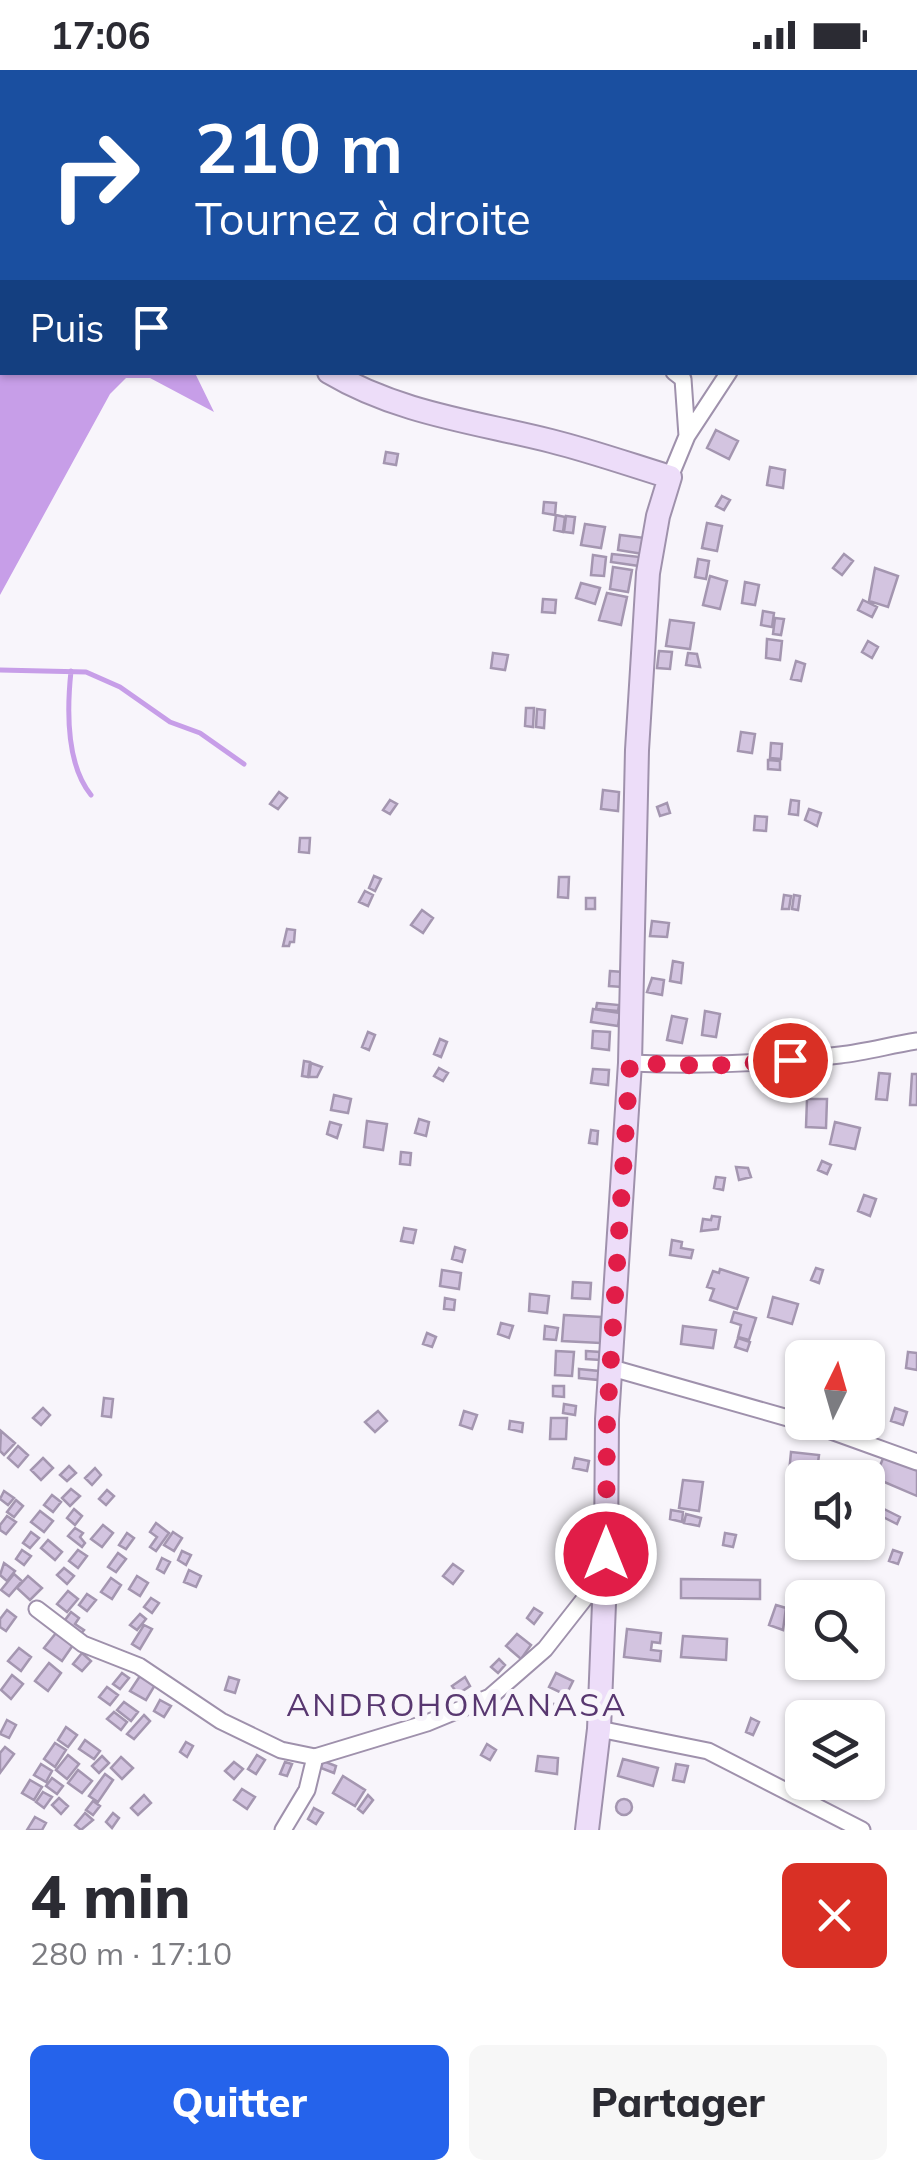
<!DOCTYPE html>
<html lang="fr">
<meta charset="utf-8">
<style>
body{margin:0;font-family:Mulish,sans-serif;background:#f7f7f7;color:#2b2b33;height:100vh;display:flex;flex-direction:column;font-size:38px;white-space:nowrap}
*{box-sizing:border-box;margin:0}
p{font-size:32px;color:#7c7c81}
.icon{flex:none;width:55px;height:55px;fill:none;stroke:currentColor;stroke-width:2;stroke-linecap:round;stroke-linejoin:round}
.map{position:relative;height:1760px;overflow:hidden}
.sheet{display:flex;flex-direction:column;background:#fff;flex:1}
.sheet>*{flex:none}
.top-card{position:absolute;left:0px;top:0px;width:918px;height:305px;box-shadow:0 2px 8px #0004;background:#1a4fa0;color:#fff;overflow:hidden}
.needle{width:65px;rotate:5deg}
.controls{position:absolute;left:785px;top:1270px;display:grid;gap:20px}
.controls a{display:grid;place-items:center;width:100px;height:100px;border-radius:15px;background:#fff;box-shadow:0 2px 8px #0004;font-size:50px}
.pin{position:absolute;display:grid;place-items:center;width:85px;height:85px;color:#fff;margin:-42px;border:5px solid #fff;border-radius:50%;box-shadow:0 2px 10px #0007}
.me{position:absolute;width:110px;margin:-55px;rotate:0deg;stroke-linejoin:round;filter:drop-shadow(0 0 8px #0008)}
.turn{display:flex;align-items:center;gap:35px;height:210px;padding:0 30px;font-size:45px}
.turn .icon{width:130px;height:130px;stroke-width:2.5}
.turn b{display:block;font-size:70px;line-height:85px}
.then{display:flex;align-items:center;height:95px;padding:0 30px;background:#0003;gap:20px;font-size:38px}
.round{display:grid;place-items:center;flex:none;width:105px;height:105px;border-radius:15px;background:#f7f7f7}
.headline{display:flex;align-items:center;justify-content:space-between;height:170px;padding:0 30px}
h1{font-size:60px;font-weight:800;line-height:75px}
.cta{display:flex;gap:20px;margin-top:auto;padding:20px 30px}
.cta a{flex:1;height:115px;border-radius:15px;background:#2563eb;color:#fff;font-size:40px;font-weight:800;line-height:115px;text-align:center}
.cta a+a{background:#f7f7f7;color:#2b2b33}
.status{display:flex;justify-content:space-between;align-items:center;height:70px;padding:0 50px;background:#fff;direction:ltr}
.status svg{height:28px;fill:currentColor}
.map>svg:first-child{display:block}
.water{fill:#c79ee8}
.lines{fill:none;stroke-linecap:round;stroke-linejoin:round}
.stream{stroke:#c79ee8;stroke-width:5}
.building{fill:#d3c4e0;stroke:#a496b0;stroke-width:2.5}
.street-casing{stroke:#9f91ac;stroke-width:19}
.secondary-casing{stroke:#9f91ac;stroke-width:26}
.street{stroke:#fff;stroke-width:15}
.secondary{stroke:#edddf9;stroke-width:22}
.route{stroke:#e11d48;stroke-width:18;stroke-dasharray:0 32.4}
.labels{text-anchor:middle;stroke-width:10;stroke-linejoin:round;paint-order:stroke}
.quarter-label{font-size:32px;letter-spacing:2.5px;fill:#583770;stroke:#f8f5fb}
</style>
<div class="status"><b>17:06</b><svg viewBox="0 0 49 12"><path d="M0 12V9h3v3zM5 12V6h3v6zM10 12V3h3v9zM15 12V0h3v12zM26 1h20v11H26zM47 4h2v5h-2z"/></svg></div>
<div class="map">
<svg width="917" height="1760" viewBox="0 0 917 1760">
<rect width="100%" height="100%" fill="#f8f5fb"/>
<path class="water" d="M0,0l101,2h-99v300l193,1 19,39 -64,-34h-24l-16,16 -110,201z"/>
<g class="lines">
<path class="stream" d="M0,600l86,2 34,15 50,35 30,11 44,31
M71,601c-4,38 -5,93 20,124"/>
</g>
<path class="building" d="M716,360l22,11 -9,18 -22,-11z
M386,382l12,2 -2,11 -12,-2z
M770,397l15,3 -2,18 -16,-3z
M722,426l8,4 -6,10 -8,-4z
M544,432l12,1 -1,12 -12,-2z
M556,445l9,2 -2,15 -9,-2z
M566,446l9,1 -2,16 -9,-1z
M707,453l15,3 -5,25 -15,-3z
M585,454l20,3 -4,21 -20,-3z
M620,465l25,3 -2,16 -25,-4z
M612,484l28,3 -1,9 -28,-4z
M844,484l9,7 -11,14 -9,-7z
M593,485l13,2 -2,19 -13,-1z
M698,489l11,2 -3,18 -11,-2z
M613,497l19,3 -4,22 -18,-3z
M875,498l23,8 -10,31 -19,-6z
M710,506l17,5 -7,28 -17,-4z
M745,512l14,3 -4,20 -13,-2z
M581,513l19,5 -5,16 -19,-6z
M607,523l20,4 -6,28 -22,-5z
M543,529l13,1 -1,13 -13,-1z
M863,530l14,7 -5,10 -14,-7z
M763,541l11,2 -2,14 -11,-2z
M775,548l9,1 -3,16 -8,-1z
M670,550l24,3 -4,26 -24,-3z
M767,569l15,2 -2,19 -14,-2z
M868,571l10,6 -6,11 -10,-6z
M659,581l13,1 -2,17 -13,-1z
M493,583l15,2 -3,15 -14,-2z
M688,583l9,1 3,13 -14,-2z
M796,591l9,3 -4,17 -10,-2z
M526,638h8l-1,19 -8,-1z
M537,639l8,1 -1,18 -8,-1z
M741,662l14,2 -3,19 -14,-2z
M771,673l11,1 -1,15 -11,-1z
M768,690l12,1v9l-12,-1z
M603,720l16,2 -1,19 -17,-2z
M279,722l8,6 -9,11 -8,-5z
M390,730l7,4 -7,10 -7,-4z
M791,730l8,1 -1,14 -9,-1z
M667,733l3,10 -10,3 -3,-9z
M809,739l12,4 -4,13 -12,-6z
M755,746l12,1 -1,14 -12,-1z
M300,768h10l-1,15 -10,-1z
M374,806l7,3 -6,12 -6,-3z
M559,807h10l-1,21 -10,-1z
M365,821l8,4 -5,11 -9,-4z
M784,825l7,1 -2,13h-7z
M794,825l6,1 -2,14 -6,-1z
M586,828h9v11h-9z
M422,840l11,8 -10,15 -12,-8z
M652,851l17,2 -2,14 -17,-1z
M287,859l8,1 -1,12h-4l-1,4h-6z
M673,891l10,2 -2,20 -11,-2z
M610,901l13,1 -1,15 -13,-1z
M652,908l12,2 -2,15 -15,-3z
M597,933l22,2 -1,6 -22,-2z
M593,939l27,4 -2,13 -27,-4z
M705,941l15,3 -4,23 -14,-2z
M672,946l15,3 -5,24 -15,-3z
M593,961l17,1 -1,18 -17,-2z
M368,962l7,3 -6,15 -7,-3z
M440,969l7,3 -6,15 -7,-3z
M304,991l6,1 -2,15 -6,-1z
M311,993l11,4 -5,10h-8z
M439,998l9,5 -5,8 -9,-5z
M593,999l16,1 -1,15 -17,-2z
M879,1003l11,1 -3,26 -11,-1z
M912,1004h5v31h-7z
M334,1025l17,4 -3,14 -17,-3z
M807,1029h20l-1,29 -20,-1z
M419,1049l10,3 -3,14 -11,-3z
M367,1051l20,3 -4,26 -19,-3z
M330,1052l11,3 -4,13 -10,-4z
M835,1052l25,6 -5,21 -25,-5z
M591,1060l7,1 -1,13 -8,-1z
M401,1082l10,1 -1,12 -10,-1z
M822,1091l9,4 -4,9 -9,-4z
M736,1097l12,1 3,9 -12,3z
M716,1107l9,1 -2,12 -9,-2z
M864,1125l12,4 -6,17 -12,-5z
M712,1146l8,1 -2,12 -17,2 2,-12 8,1z
M404,1158l12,2 -3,13 -12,-2z
M672,1170l10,2 -1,6 12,2 -2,8 -21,-3z
M455,1177l10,3 -3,12 -10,-3z
M816,1198l7,2 -4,13 -8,-3z
M720,1199l28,9 -11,31 -27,-9 4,-11 -7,-2 6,-16 6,2z
M442,1200l19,3 -2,16 -19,-3z
M573,1212l18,1 -1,16 -18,-1z
M530,1224l19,2 -2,17 -18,-2z
M773,1227l25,7 -6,20 -24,-7z
M445,1228l10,2 -1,10 -10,-1z
M734,1242l22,6 -7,22 -11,-3 3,-12 -10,-3z
M564,1245l37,2 -1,26 -38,-2z
M501,1253l12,3 -4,12 -11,-4z
M545,1256l13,2 -2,12 -12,-1z
M683,1256l33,4 -3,18 -32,-4z
M427,1263l9,4 -4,10 -9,-3z
M738,1268l12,4 -3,9 -12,-4z
M556,1281l18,1 -2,24 -17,-1z
M586,1281l14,1v8l-14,-1z
M908,1282l9,1v17l-11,-2z
M579,1299l20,2v9l-20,-2z
M553,1316h11v11l-11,-1z
M104,1328l9,1 -2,18 -9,-1z
M564,1334l12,2 -1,9 -12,-2z
M43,1338l7,7 -9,10 -8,-7z
M895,1338l12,4 -4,13 -12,-4z
M378,1341l9,10 -12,11 -10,-10z
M464,1341l13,4 -5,14 -12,-4z
M551,1348h16l-1,21h-16z
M510,1351l13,2 -1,9 -13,-3z
M1,1361l14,12 -11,12 -4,-4z
M18,1376l10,9 -10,12 -10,-9z
M791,1382l28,3 -3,23h-14v7l-14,-1z
M884,1386l33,14v26l-42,-18z
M43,1388l10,10 -12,12 -10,-10z
M575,1388l14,3 -2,10 -14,-3z
M69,1396l7,7 -9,8 -7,-6z
M95,1398l6,7 -9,10 -7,-7z
M683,1410l20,2 -4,29 -20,-3z
M71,1419l9,7 -10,10 -8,-8z
M107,1420l7,6 -8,9 -7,-6z
M4,1421l10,7 -6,7 -8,-6z
M52,1425l9,7 -8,10 -9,-7z
M16,1430l7,6 -9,11 -7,-5z
M882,1438l18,9 -3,7 -18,-9z
M74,1439l8,7 -7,9 -8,-7z
M671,1440l12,2 -1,10 -12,-3z
M40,1441l13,10 -9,11 -13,-10z
M686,1444l15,4 -2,8 -15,-3z
M7,1446l9,6 -10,12 -6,-4v-5z
M156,1453l13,10 -13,18 -6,-4 7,-10 -7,-5z
M103,1455l10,8 -11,14 -11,-8z
M75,1458l8,5 -3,4 5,6 -3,4 -14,-11z
M31,1462l8,6 -9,10 -7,-5z
M173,1462l9,6 -8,13 -10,-6z
M127,1463l7,5 -8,11 -7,-4z
M725,1463l11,2 -3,12 -10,-2z
M48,1470l14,12 -7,8 -14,-12z
M22,1480l9,6 -7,9 -8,-6z
M78,1480l9,6 -9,12 -9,-7z
M893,1480l9,3 -4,11 -9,-3z
M182,1481l9,4 -5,10 -8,-5z
M118,1483l8,6 -10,13 -8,-5z
M162,1488l8,4 -6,11 -7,-4z
M4,1493l11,8 -8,10 -7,-6z
M453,1494l10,7 -10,13 -10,-8z
M64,1498l10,8 -7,8 -10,-9z
M189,1500l12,6 -5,11 -12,-5z
M14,1504l8,7 -13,15 -8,-6z
M28,1506l14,12 -12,12 -13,-12z
M137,1506l11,7 -8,13 -11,-7z
M111,1508l10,7 -9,14 -11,-7z
M681,1509l79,1v19l-79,-1z
M68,1521l10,8 -11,13 -10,-8z
M87,1524l9,6 -9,11 -8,-6z
M151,1528l8,5 -7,10 -8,-6z
M776,1535l10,3 -3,22 -14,-5z
M534,1538l8,5 -8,11 -7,-6z
M7,1540l9,7 -10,14 -6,-4v-8z
M71,1542l8,6 -4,6 9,6 -5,6 -17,-12z
M140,1544l6,5 -9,11 -7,-5z
M144,1555l8,4 -12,20 -8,-5z
M627,1559l34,4 -1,10 -8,-1 -1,8 10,1 -1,10 -36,-4z
M56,1563l17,12 -11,16 -18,-13z
M517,1564l14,11 -10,14 -15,-13z
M683,1566l44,3 -1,21 -45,-3z
M19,1578l12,9 -10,14 -13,-10z
M82,1583l9,8 -9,10 -9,-7z
M499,1589l6,6 -7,8 -7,-6z
M49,1593l12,10 -13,18 -13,-10z
M122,1603l7,5 -9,11 -7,-5z
M556,1603l17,8 -7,14 -17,-8z
M12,1605l11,9 -12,15 -10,-9z
M140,1606l15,9 -9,15 -16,-9z
M229,1607l10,3 -4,13 -10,-3z
M465,1607l5,9 -12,8 -6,-8z
M107,1617l11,8 -8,10 -11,-8z
M160,1630l11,6 -7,11 -10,-6z
M124,1632l14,10 -7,9 -14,-11z
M546,1633l9,1 -3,13 -9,-2z
M114,1642l13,10 -6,8 -14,-11z
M144,1645l6,6 -16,18 -7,-5z
M751,1648l8,4 -6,13 -7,-3z
M7,1650l9,5 -7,13 -9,-4z
M66,1657l11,8 -9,12 -10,-7z
M85,1670l15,11 -6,8 -15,-10z
M186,1672l7,4 -6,11 -7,-5z
M55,1673l11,7 -11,17 -11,-8z
M487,1674l9,6 -6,10 -9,-5z
M5,1677l9,7 -14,19v-20z
M68,1685l11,9 -12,15 -11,-9z
M257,1685l8,5 -9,14 -8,-5z
M102,1686l7,7 -10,10 -7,-7z
M538,1686l20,2 -1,16 -21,-3z
M121,1687l12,11 -11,11 -11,-11z
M623,1689l35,9 -5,18 -35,-10z
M323,1691l13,5 -2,7 -13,-5z
M234,1692l9,7 -9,10 -9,-8z
M285,1692l7,2 -5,12 -7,-2z
M41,1694l11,7 -6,11 -12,-7z
M676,1694l12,2 -4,16 -11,-2z
M78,1700l14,11 -10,12 -14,-10z
M105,1704l8,6 -15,22 -9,-6z
M343,1706l22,14 -10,16 -22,-13z
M52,1708l11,8 -6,8 -11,-8z
M30,1710l12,7 -8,13 -12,-7z
M242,1719l13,8 -8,12 -13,-9z
M43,1722l9,5 -8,11 -8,-6z
M144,1725l7,8 -13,12 -7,-7z
M368,1725l5,5 -10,13 -5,-4z
M59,1728l9,8 -7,8 -9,-9z
M616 1737a8 8 0 1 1 16 0a8 8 0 1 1-16 0Z
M93,1731l7,5 -7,9 -7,-5z
M314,1738l9,5 -7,11 -8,-5z
M85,1743l8,7 -12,10 -6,-5z
M113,1743l6,5 -7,10 -6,-6z
M35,1747l11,6 -4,7h-15z"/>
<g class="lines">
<defs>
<path id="street" d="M707,0l1,2
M817,2l1,-2
M674,302l9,7 4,57
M670,407l17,-41 42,-64
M630,993c71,3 140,1 210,-8 26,-3 51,-10 77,-14
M612,1298l190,54
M806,1352l111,40
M37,1539l46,35 56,22 82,55 60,29 34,7 112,-34 63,-26 55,-48 40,-51 17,-36
M599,1659l109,22 154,79
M283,1760l24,-40 8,-33"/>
<path id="secondary" d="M167,0l2,2
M329,302c69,41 146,50 222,69 40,10 80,24 119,36l-12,39 -10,57 -11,177 -7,313 -23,356 -1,134 -7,176 -12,101"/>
</defs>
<use href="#street" class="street-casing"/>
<use href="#secondary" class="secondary-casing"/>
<use href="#street" class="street"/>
<use href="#secondary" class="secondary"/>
</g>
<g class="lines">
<path class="route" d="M606,1484l1,-135 23,-356 81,3 79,-6"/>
</g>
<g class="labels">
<g class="quarter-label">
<text x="457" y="1646">ANDROHOMANASA</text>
</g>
</g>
</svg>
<div class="controls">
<a><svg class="needle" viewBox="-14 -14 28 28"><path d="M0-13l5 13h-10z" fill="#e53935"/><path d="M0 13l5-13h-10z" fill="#7c7c81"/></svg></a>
<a><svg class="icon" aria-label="sound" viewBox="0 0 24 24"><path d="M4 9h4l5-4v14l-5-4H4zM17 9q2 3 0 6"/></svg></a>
<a><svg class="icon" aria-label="search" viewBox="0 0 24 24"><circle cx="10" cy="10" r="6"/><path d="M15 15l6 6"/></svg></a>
<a><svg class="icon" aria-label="layers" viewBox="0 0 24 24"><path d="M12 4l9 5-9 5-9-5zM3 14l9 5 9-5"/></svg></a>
</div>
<div class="pin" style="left:790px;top:990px;background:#d93025"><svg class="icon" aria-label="arrive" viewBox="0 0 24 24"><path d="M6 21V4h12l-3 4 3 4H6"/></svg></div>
<svg class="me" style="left:606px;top:1484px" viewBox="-20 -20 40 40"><circle r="17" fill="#e11d48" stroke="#fff" stroke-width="3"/><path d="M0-11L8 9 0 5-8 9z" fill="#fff"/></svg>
<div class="top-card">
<div class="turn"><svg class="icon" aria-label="right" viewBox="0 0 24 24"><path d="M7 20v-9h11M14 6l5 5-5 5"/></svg><div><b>210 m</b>Tournez à droite</div></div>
<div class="then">Puis<svg class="icon" aria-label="arrive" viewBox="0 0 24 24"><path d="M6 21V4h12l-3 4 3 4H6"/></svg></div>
</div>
</div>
<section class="sheet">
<div class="headline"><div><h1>4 min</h1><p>280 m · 17:10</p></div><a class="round" style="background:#d93025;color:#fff"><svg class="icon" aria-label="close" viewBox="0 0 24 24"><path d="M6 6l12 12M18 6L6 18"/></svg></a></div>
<div class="cta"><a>Quitter</a><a>Partager</a></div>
</section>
